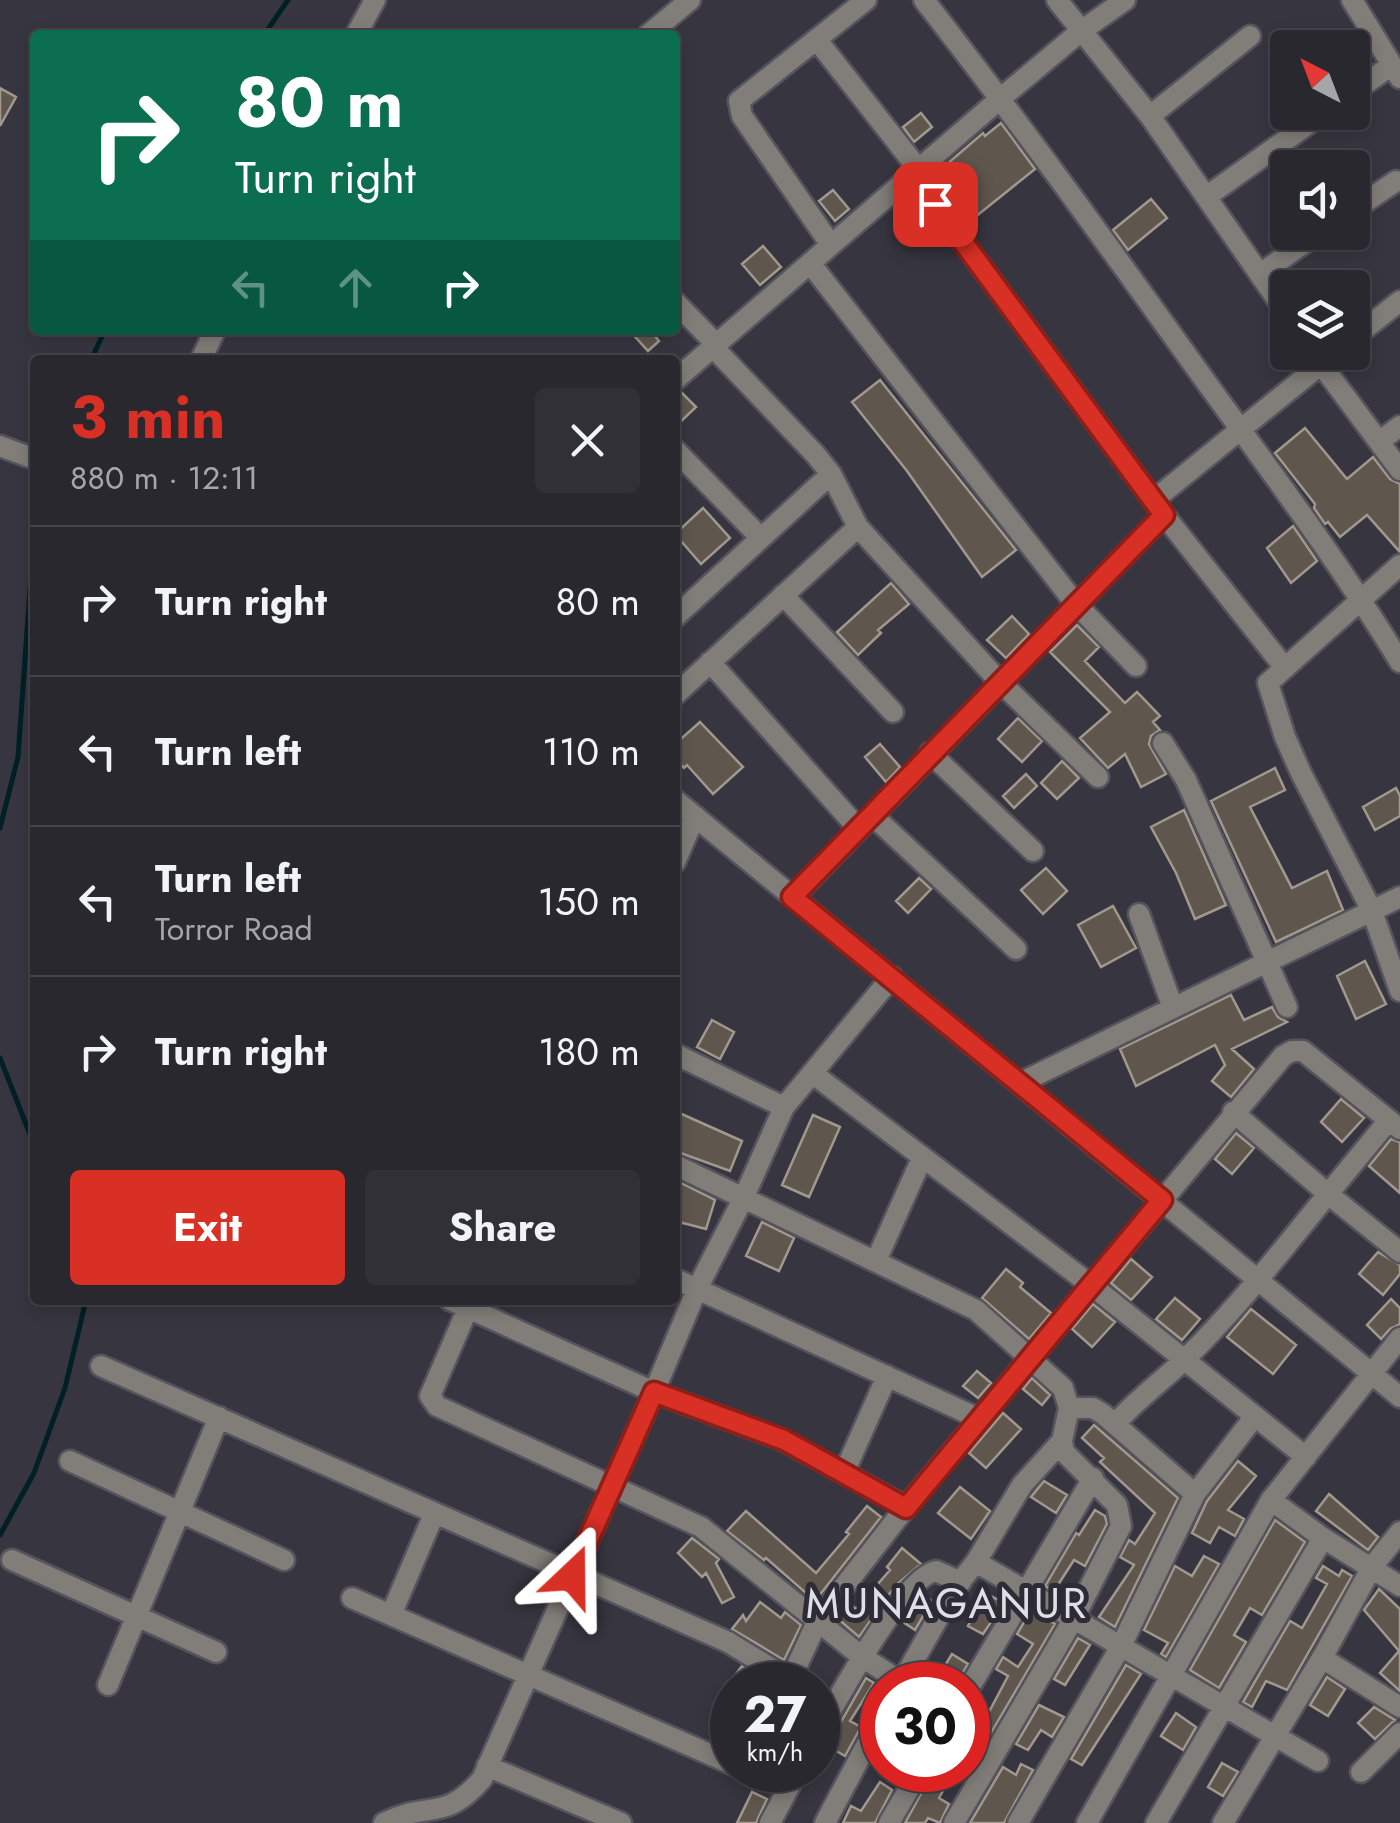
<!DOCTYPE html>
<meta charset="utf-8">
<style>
body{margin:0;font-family:Jost,sans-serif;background:#313037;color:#f1f3f6;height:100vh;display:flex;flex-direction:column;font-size:38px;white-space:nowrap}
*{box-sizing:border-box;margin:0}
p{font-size:32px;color:#a5a6aa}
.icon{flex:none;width:55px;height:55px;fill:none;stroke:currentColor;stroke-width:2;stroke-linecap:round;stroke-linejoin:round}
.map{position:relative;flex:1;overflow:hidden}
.panel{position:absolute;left:30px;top:355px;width:650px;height:950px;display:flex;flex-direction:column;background:#29282f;border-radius:10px;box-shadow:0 5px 15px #0003,0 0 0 2px #45444b}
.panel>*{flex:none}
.hud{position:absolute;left:30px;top:30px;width:650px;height:305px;border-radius:10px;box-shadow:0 5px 15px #0003,0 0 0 2px #45444b;background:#0b6e4f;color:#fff;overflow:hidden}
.needle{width:65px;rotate:318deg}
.fabs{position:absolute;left:1270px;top:30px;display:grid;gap:20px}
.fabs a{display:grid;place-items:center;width:100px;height:100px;border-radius:10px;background:#29282f;box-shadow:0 5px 15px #0003,0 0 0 2px #45444b;font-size:50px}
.speed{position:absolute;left:710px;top:1662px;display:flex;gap:20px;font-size:50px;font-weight:700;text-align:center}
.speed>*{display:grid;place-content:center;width:130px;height:130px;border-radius:50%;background:#29282f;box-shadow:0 5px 15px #0003,0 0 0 2px #45444b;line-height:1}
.speed small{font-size:25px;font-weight:400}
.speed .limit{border:15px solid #d22;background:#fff;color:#111}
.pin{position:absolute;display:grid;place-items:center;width:85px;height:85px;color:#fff;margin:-42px;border-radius:20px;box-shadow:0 5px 15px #0006}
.me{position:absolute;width:110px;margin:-55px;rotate:23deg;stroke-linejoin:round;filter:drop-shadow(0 0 8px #0008)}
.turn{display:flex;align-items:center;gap:35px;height:210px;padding:0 40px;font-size:45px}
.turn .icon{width:130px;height:130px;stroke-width:2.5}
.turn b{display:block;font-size:70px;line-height:85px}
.lanes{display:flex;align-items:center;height:95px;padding:0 40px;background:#0003;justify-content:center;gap:50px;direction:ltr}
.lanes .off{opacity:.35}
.round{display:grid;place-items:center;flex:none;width:105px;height:105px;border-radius:10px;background:#313037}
.summary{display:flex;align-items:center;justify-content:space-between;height:170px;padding:0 40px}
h1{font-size:60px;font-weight:700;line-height:75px;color:#d93025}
.primary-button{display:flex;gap:20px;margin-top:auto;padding:20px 40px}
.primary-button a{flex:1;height:115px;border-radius:10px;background:#d93025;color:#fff;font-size:40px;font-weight:700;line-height:115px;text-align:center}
.primary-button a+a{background:#313037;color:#f1f3f6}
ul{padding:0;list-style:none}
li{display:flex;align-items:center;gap:30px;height:150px;padding:0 40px;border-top:2px solid #45444b}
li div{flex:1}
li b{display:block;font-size:38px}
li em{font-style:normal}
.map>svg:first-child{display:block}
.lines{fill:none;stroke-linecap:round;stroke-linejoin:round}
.stream{stroke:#002025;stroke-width:5}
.building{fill:#5f574e;stroke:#a1988e;stroke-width:2.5}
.minor-casing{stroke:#55545d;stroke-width:25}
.minor{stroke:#817d79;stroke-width:20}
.route-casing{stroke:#8d1f18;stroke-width:25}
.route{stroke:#d93025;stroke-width:18}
.labels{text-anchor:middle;stroke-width:10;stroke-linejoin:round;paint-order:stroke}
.neighbourhood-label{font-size:42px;letter-spacing:2.5px;fill:#dfdfe5;stroke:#2d2b35}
</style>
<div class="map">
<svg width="1400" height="1823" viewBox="0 0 1400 1823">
<rect width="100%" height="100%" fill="#37353f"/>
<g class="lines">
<path class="stream" d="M264,35l24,-35
M91,360l14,-30
M0,828l18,-71 17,-237
M0,1058l35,89
M0,1535l34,-62 31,-85 21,-88"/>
</g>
<path class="building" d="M0,88l16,9 -16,29z
M921,113l11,14 -18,15 -11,-15z
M1001,123l34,46 -66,53 -37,-45 51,-44 2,3z
M833,190l16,19 -14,12 -16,-20z
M1151,199l16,19 -39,32 -15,-20z
M763,246l18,21 -21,18 -18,-21z
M629,330h21l9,11 -11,10z
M880,380l136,170 -34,27 -75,-106 -55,-69z
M681,392l15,15 -21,20v-34z
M1305,428l42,51 26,-22 17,22 10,5v68l-33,-37 -27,22 -12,-15 -3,2 -11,-16 1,-4 -40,-51z
M703,508l27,30 -29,26 -26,-30z
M1293,526l24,35 -26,22 -24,-35z
M891,583l18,21 -31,26 3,3 -23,22 -21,-23z
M1012,616l17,18 -23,24 -19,-18z
M1077,625l22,22 -14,14 40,42 12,-11 23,24 -7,6 7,8 -9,6 -2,8 17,30 -25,13 -16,-33 -17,14 -28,-30 30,-26 -60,-60z
M1018,718l24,23 -20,21 -24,-23z
M700,722l43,45 -30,27 -26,-29 -3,3 -9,-10v-14z
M880,744l20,23 -14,15 -21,-25z
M1062,761l17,17 -22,21 -16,-16z
M1275,768l10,22 -35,17 42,81 35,-17 16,39 -67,32 -65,-141z
M1026,774l11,12 -23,22 -11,-12z
M1396,788l4,8v20l-25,14 -12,-23z
M1184,810l42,95 -31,14 -19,-46 -25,-46z
M1046,868l21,23 -24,23 -22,-24z
M919,878l12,11 -23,24 -12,-12z
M1113,906l23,42 -35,19 -23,-42z
M1365,961l21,43 -30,15 -19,-43z
M1231,995l13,25 28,-13 6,10 9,5 -55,27 22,20 -23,28 -19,-16 13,-16 -10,-20 -79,41 -16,-37z
M712,1020l22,12 -14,27 -23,-12z
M1341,1099l23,19 -22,24 -21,-20z
M675,1111l67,30 -12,30 -55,-20z
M813,1115l27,12 -31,70 -27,-12z
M1236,1133l18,15 -22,26 -17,-15z
M1391,1139l9,3v51l-31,-27z
M675,1180l40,20 -9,29 -31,-8z
M762,1222l32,16 -15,33 -33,-15z
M1378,1252l22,13v9l-17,21 -24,-21z
M1131,1259l21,18 -21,23 -20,-17z
M1006,1269l17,14 -3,4 31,26 -22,26 -47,-41z
M1175,1298l25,21 -18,21 -26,-21z
M1391,1299l9,9v16l-10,5 -9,10 -14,-14z
M1093,1304l22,18 -23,25 -20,-18z
M1251,1309l45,36 -23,29 -46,-37z
M977,1371l14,12 -13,15 -15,-12z
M1032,1378l18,17 -8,10 -19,-16z
M1003,1413l18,16 -35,39 -17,-15z
M1094,1425l84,73 -63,129 -16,-10 35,-52 -14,-8 9,-17 6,4 20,-31 -55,-51 4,-4 -22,-20z
M1238,1461l18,15 -28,34 16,9 -9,17 -16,-9 -9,16 -18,-10 15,-32z
M1044,1481l23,14 -11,18 -25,-16z
M960,1487l30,24 -19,28 -33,-26z
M1329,1494l49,43 -10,13 -52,-39z
M867,1506l14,11 -66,84 -49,-43 -2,2 -37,-29 19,-20 70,62 33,-39 -3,-2z
M1095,1510l10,6 2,8 -22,42 -11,-6 -20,31 -9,-5 31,-53 3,2z
M1275,1520l30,22 -43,73 -12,-7 -16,27 12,7 -27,46 -29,-18z
M692,1538l27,21 -3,4 18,34 -12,6 -16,-30 -4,4 -24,-24z
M902,1548l19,16 -26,22 -36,51 -22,-19 12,-15 7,6 34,-39 -3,-3z
M1204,1556l15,8 -53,93 -5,-3 7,-11 -24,-13 31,-64 17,10z
M1323,1566l16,10 3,-6 10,6 -65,114 -21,-9 -14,26 -9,-5 47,-81 12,7 25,-44 -11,-6z
M1379,1589l21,20v82l-20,-18 19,-22 -35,-41z
M985,1593l19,10 -21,31 -15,-8z
M925,1596l7,5 -17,29 -12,-8z
M760,1602l21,16 4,-6 16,13 -17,35 -52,-31 11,-14 3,6z
M1031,1610l24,14 -81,138 -6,-5v-47l7,-8 15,8 18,-34 -12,-7 7,-12 15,10 15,-23 -16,-10z
M1078,1638l12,7 -25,40 -11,-6z
M952,1654l16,10 -12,20 -23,1z
M1126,1665l15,9 -59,91 -11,-6z
M742,1666l30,19h-44z
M1327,1677l18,12 -17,27 -18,-11z
M866,1678l8,5 -24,38 11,6 -16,29 -14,-8 -13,24v-24l12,-7z
M1039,1705l25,12 -12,20 -11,-7 -13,20 -12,-6z
M1374,1707l21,13 -20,19 -17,-16z
M1176,1713l20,14 -13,23 -22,-14z
M1222,1763l16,9 -15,24 -15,-9z
M1021,1764l12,6 -29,53h-34l33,-56 13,8z
M934,1770h21l-16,28 10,6 -9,19 -12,-5 -3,5h-20z
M880,1782l12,8 -17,33h-32l8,-17 10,5z
M752,1792l15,7 -11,24h-19z"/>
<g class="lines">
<defs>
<path id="minor" d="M924,0c94,120 183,244 272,368 69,96 142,192 204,294
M1057,0l93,116 138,199
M1352,0l48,78
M356,35l19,-35
M648,35l42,-35
M817,40l102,130
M1352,93l40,-28
M1150,116l100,-80
M913,174l251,341 121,153
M1206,197l119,-85
M1352,211l44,-30
M831,245l-89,-129 -3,-15 127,-101
M810,263l265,340 61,63
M1260,274l60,-42
M675,302l41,42
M1352,339l48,-38
M713,347l102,107 16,20 27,53
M1312,352l88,118
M201,360l14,-30
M675,380l326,-282 80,-67 44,-31
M1380,441l20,-15
M0,446l35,13
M675,450l86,88
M1155,499l181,-147
M1400,565l-132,118 17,54 16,36 71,138 28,80
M783,595l110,117
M675,617l156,-143
M710,662l147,165
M675,695l183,-168 141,154 99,96
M1163,743l23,37 101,227
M930,753l103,98
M675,800l725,597
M872,815l144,134
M675,862l20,-46
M793,897l371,-382
M1139,914l34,94
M675,1054l109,53
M812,1073l279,212 215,172
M1020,1083l380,-186
M1389,1120l-61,74 72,58
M675,1165l301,145 87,78 6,20 -7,33 2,11 53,53 4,21 -47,92 -120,205
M876,1261l46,-103
M675,1279l305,140
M450,1300l204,92 129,48 123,67
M468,1308l-38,88 7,10 264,121 160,129 40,26
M101,1366l627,276 62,38
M1115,1424c21,-24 46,-42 69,-64 53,-51 98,-110 144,-166l-95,-82
M70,1461l214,99
M844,1473l43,-97
M1195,1494l60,-78
M1271,1500l52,38 77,48
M12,1560l204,92
M976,1562l342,199
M352,1598l380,166
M391,1615l43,-101
M1322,1658l78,49
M108,1685l111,-268
M788,1685l30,-65 88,-113 377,-451 9,-5h11l97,78
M900,1685l55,-97 21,-26 46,-77 40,-44
M968,1690l125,-212
M818,1734c18,-32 85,-157 118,-163l25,11
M487,1766l134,57
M748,1770l40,18
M1361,1772l39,-39
M384,1823c45,-23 60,0 98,-44l172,-387 43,-103 47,-92 40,-90 108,-130
M770,1823l28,-53
M825,1823l57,-107
M889,1823l31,-53
M1018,1823l103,-177 74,-152 -92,-80 -10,-6h-24
M1087,1823l184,-323 129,-162
M1156,1823l167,-285
M1223,1823l99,-165 50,-91 28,-35"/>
</defs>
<use href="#minor" class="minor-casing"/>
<use href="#minor" class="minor"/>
</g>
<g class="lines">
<defs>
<path id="route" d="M572,1576l82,-184 130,48 122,68 256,-308 -370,-303 372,-382 -229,-311"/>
</defs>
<use href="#route" class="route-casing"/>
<use href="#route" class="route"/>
</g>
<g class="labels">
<g class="neighbourhood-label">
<text x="947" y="1618">MUNAGANUR</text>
</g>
</g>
</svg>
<div class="fabs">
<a><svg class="needle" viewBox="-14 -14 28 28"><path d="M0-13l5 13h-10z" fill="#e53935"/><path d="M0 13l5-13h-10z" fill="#a5a6aa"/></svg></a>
<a><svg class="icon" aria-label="sound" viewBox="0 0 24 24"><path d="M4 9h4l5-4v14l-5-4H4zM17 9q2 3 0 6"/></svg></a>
<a><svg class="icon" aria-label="layers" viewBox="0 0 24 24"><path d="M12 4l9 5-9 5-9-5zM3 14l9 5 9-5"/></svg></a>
</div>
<div class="speed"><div>27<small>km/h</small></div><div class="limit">30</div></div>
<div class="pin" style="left:935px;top:204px;background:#d93025"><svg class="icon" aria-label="arrive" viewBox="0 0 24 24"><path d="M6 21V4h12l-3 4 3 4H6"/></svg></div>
<svg class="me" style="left:572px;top:1576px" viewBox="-20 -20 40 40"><path d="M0-17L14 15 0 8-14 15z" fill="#d93025" stroke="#fff" stroke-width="4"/></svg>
<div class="hud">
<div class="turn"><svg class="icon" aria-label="right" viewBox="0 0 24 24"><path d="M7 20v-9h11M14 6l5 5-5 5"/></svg><div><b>80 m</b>Turn right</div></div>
<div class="lanes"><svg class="icon off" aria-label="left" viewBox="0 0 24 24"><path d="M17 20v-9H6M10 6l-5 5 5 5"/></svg><svg class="icon off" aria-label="ahead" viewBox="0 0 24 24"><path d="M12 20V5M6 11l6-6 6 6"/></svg><svg class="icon" aria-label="right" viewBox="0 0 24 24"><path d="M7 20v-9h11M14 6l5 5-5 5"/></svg></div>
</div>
<section class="panel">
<div class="summary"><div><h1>3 min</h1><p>880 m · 12:11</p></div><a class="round"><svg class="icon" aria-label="close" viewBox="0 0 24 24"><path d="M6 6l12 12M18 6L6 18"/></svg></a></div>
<ul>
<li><svg class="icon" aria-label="right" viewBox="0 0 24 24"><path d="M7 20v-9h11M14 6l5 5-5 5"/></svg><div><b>Turn right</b></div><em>80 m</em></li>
<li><svg class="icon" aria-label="left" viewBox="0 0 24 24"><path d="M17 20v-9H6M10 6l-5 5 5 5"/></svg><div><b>Turn left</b></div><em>110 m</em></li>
<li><svg class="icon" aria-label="left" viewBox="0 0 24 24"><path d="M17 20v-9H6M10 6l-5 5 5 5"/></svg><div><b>Turn left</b><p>Torror Road</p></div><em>150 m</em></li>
<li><svg class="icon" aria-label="right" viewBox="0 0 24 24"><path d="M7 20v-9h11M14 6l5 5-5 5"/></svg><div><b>Turn right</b></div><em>180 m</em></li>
</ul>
<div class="primary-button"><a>Exit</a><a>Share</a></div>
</section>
</div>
